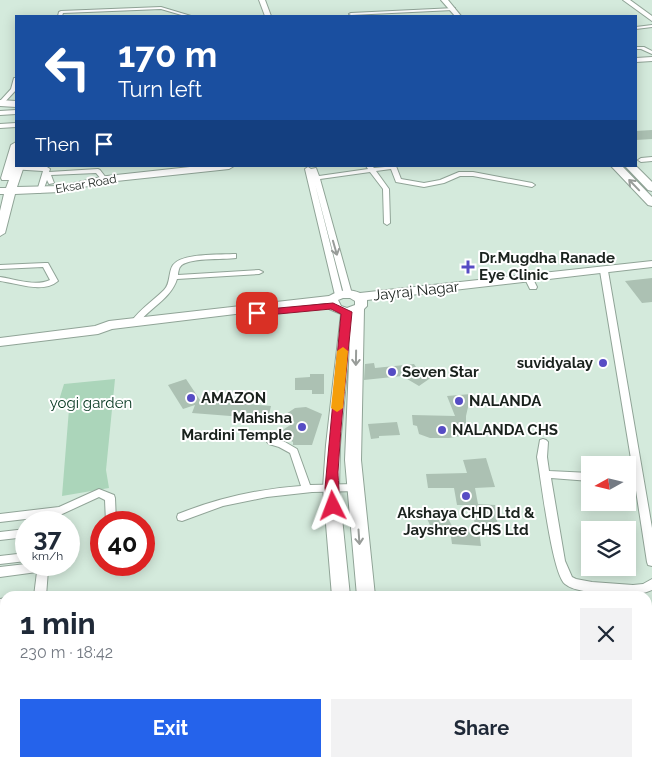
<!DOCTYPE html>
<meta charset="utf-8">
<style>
body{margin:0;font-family:Raleway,sans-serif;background:#f2f2f3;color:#1f2937;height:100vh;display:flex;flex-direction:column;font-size:19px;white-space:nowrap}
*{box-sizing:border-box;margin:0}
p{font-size:16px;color:#747a83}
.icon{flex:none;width:28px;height:28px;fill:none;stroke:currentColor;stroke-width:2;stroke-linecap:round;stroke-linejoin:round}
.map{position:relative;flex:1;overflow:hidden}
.side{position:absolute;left:0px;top:591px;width:652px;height:176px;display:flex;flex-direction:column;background:#fff;border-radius:15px 15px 0 0;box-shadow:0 2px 12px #0003}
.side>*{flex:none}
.hud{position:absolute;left:15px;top:15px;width:622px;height:152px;border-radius:0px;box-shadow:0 2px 12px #0003;background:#1a4fa0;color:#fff;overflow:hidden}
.needle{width:32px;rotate:262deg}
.tools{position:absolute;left:581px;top:456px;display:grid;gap:10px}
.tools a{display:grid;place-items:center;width:55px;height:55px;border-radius:0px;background:#fff;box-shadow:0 2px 12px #0003;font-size:25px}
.speed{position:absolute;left:15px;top:511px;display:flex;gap:10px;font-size:25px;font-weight:700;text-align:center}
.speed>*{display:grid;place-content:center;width:65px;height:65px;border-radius:50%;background:#fff;box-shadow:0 2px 12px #0003;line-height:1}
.speed small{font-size:12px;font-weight:400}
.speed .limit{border:8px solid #d22;background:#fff;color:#111}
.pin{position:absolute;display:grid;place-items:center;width:42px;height:42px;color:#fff;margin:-21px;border-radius:10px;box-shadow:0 2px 8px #0006}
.me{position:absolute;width:55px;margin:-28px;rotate:357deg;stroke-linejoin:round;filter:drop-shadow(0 0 4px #0008)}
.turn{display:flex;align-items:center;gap:18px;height:105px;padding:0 20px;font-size:22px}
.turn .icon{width:65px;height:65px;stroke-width:2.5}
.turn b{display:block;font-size:35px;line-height:42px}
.then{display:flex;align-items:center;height:48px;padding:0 20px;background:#0003;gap:10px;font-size:19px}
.round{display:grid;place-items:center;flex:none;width:52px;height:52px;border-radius:0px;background:#f2f2f3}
.head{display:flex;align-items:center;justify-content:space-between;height:85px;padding:0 20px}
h1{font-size:30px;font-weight:700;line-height:38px}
.action{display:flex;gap:10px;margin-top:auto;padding:10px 20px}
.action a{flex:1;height:58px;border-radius:0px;background:#2563eb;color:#fff;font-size:20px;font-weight:700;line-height:58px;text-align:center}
.action a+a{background:#f2f2f3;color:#1f2937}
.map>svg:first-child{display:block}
.green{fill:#abd5ba}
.building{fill:#acc1b3}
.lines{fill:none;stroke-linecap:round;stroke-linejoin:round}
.street-casing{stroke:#90a497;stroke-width:2}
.secondary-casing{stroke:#90a497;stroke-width:2}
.street{fill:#fff;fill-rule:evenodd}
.secondary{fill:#fff;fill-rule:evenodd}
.oneway{stroke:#989c99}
.route{fill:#e11d48;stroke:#92132f}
.slow{fill:#f59e0b}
.poi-dot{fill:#564cc4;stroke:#fff;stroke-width:2}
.labels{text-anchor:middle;stroke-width:4;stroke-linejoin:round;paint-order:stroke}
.far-street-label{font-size:12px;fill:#1a221d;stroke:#fff}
.poi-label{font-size:15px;font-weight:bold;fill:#1a221d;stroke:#fff;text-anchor:start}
.street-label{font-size:15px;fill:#1a221d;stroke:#fff}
.park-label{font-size:15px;fill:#02341d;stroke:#fff}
</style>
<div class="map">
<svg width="652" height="767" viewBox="0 0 652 767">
<rect width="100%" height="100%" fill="#d4eadc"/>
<path class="green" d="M115,379l-9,91 3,18 -47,8 7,-87 -8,-4 -1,-8 4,-13z"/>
<path class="building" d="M652,130v9l-16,1v-9z
M652,278v24l-10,1 -17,-22z
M374,363l1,5 39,-4 2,3 16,10 -13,9 -17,-10 -38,4 1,-16z
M310,374h14v20h-12v-4h-17v-12l15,-1z
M186,379l14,21 71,6 -3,13 -76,-6 3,-8 -12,4 -15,-24z
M471,394l-5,22v19l-17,3h-19l-11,-4 -2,-8 -4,-1 -1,-10 43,1 -8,-20z
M306,407l16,7 -10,31h-19v-3l-15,-9 17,-11 -8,-1 -1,-7 9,-6z
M397,422l3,13 -21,1v2l-8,1 -3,-15z
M486,458l9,29 -20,1 3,16 17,1 3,22 -23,-1 -3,-21h-15l-3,-17h-26l-2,-14 41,-1 -4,-13z
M443,508l10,20 26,2 2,16 -29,-2 -2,-14 -16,4 -10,-22z"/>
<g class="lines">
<defs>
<path id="street" d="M161,7l30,9h-6l-24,-7 -98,4 -1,3h-4l1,-4 2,-1z
M455,8l-2,2 -102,5 -2,-1 2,-1z
M652,25v2l-16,2v-2z
M636,47h8l8,4v3l-11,-5h-5z
M14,78h2v12l-13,14h-3v-3l11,-12z
M16,110v4l-16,1v-4z
M16,123v4l-16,1v-4z
M652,157v4l-11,1 -3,-2 3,-2z
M12,166l35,1 3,2 -1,3 49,-3 2,1 7,9 -5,1 -6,-7 -45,2 3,8 -5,1 -2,-4 -4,11 -3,2 -3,-2 6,-20 -33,-2v-2z
M366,166h6l2,2 22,-2 5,13 23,4 16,-3 19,-8h14l59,11 3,2 -3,2 -59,-11h-13l-16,7 -20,4 -28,-5 -5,-13 -15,2 13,18 1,34 -3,2 -3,-2 -1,-34 -13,-17 -50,7 32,115 -4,2 -4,-2 -29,-110 28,111 -4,2 -4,-2 -30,-126 3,-2 3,2 5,-1 3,8 49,-7z
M233,254h3v4c-12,2 -50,-1 -56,9 -1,1 -2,6 -2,8l81,-5 4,2 -4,2 -82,5c-6,20 -28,29 -39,45h-6l-1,-2c9,-13 22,-21 33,-32 7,-7 4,-18 9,-25 9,-12 46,-10 60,-11z
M45,263h3l10,18c-15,13 -41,2 -58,0v-4c15,2 35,10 50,3l-7,-13 -43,2v-4z
M601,269h3l4,2 44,257v38l-4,-1 -1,-3 -12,-78h-7v-8l6,1 -34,-206z
M526,277h6l5,10 -1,2h-6l-5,-10z
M272,439l13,3 12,7 13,36 46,-1 4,1 1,3 -1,3 -48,1 -45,5 -44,9 -41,15 -4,-1 -1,-3 1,-3c40,-16 80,-25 123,-28l-11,-33 -11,-6 -10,-3 -2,-2 2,-2z
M543,439l3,1 2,2 -1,15 2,14 41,2v8l-39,-3 14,83 7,16 4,2 16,3 41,3 10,-1 9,-5v11c-15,7 -30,5 -46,3 -12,-1 -31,-1 -41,-9 -13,-10 -24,-106 -28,-127l3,-17z
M99,489l15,6 1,3 1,24h-10l-1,-22 -6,-3 -39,18 -60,7v-8l59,-7z
M26,529v8l-26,3v-8z
M26,553v8l-26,3v-8z
M26,564l19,1 3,5 -2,26h-12l3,-24 -37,5v-10z
M5,598v10l-5,1v-10z
M5,610v10l-5,1v-10z
M5,646v10l-5,1v-10z
M5,665v12l-5,1v-12z
M652,665v12l-4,1v-11z
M5,693v12l-5,1v-12z
M543,762h14l1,5h-14z"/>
<path id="secondary" d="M259,0h6l6,16h-6z
M441,0h7l13,16h-6z
M623,0h7l22,16v5z
M652,57v4l-16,1v-4z
M0,100l16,1v6l-16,-1z
M16,142l-1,23 1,-1v2h8l-7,21 43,-1 47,-10 92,-10h35l-5,3 -122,13 -47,10 -45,2 -10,39 -5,3v-25l4,-17h-4v-6h6l3,-8h-7l-1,-2 10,-33z
M611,166h11l30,31v9l-4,-1z
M625,166h11l16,16v9l-4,-1z
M652,261v6l-285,33v6l-3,3 -3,151 14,136h-18l-12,-136 5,-120 -10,105 -1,43 11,108h-18l-9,-108 3,-43 15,-131 -12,-5 -3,-6 -214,26 -14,5 -98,12v-8l95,-12 14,-5 220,-25c10,-6 20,-8 31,-3zM343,298h7l5,3v4l-8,3 -6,-2 -3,-6z
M346,762h20l1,5h-20z
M378,762h20v5h-20z"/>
</defs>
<use href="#street" class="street-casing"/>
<use href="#secondary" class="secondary-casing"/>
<use href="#street" class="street"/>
<use href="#secondary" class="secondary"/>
</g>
<defs><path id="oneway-shaft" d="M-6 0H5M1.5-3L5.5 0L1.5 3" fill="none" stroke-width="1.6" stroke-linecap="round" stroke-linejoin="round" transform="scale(1.25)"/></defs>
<g class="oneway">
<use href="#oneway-shaft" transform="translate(634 185) rotate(-134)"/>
<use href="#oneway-shaft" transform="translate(335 248) rotate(74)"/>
<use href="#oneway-shaft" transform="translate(356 358) rotate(91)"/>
<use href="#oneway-shaft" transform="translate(359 537) rotate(86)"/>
</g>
<path class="route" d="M333,303l19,9c-5,53 -11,106 -14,160 0,9 3,31 0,38h-10l-3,-22 16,-174 -10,-5 -74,7 -5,-3 5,-3z"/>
<path class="slow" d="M343,347l5,4 -5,57 -6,4 -6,-4 6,-57z"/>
<g class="poi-dot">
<path d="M465.5 259.5h5v5h5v5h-5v5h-5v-5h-5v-5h5z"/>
<circle cx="603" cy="363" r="5"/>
<circle cx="392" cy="372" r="5"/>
<circle cx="191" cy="398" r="5"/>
<circle cx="459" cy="401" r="5"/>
<circle cx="302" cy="427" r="5"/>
<circle cx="442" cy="430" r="5"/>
<circle cx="466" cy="496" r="5"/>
</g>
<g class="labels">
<g class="far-street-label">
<text transform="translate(86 184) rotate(-10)" y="4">Eksar Road</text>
</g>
<g class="poi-label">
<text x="479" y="263">Dr.Mugdha Ranade<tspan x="479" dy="17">Eye Clinic</tspan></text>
<text x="593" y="368" text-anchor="end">suvidyalay</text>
<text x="402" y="377">Seven Star</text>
<text x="201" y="403">AMAZON</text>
<text x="469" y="406">NALANDA</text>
<text x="292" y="423" text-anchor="end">Mahisha<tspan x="292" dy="17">Mardini Temple</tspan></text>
<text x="452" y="435">NALANDA CHS</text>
<text x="466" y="518" text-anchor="middle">Akshaya CHD Ltd &amp;<tspan x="466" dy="17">Jayshree CHS Ltd</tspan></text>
</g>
<g class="street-label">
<text transform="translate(416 291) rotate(-6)" y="5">Jayraj Nagar</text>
</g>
<g class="park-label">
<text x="91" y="408">yogi garden</text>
</g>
</g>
</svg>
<div class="tools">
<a><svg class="needle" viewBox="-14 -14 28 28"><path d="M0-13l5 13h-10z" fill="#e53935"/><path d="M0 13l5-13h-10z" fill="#747a83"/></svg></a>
<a><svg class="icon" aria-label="layers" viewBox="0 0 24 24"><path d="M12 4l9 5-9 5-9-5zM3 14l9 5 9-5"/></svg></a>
</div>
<div class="speed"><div>37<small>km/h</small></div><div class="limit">40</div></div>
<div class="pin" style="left:257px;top:313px;background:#d93025"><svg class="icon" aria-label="arrive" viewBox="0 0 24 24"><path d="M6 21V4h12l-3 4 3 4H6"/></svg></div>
<svg class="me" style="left:333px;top:506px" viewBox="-20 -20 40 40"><path d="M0-17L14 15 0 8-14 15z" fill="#e11d48" stroke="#fff" stroke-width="4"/></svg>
<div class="hud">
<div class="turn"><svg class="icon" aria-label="left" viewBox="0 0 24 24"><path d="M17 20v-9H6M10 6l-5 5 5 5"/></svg><div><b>170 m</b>Turn left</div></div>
<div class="then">Then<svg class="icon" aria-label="arrive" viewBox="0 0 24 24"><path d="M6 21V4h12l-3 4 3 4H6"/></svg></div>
</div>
<section class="side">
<div class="head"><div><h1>1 min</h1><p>230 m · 18:42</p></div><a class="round"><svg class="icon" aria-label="close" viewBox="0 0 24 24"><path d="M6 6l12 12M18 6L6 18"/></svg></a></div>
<div class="action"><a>Exit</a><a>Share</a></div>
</section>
</div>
